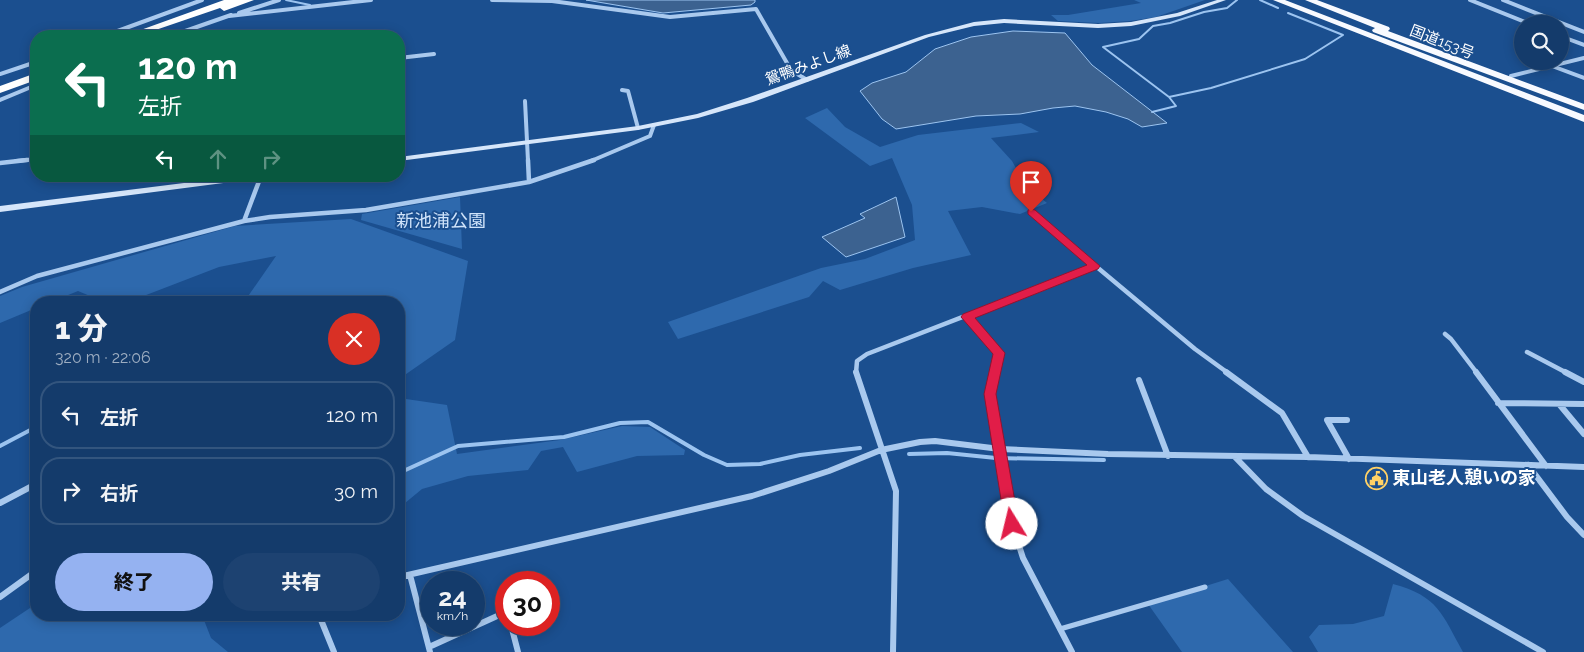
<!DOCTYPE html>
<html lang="ja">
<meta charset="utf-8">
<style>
body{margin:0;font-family:Raleway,"Noto Sans JP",sans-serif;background:#1d4271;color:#f1f3f6;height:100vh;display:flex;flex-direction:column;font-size:19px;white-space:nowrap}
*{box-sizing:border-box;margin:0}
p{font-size:16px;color:#9dadc1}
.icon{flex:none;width:28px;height:28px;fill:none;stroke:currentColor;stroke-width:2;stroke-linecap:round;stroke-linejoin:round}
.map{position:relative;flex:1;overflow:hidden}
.drawer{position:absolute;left:30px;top:296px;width:375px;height:325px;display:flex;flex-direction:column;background:#143b6b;border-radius:20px;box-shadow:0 2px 12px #0003,0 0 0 1px #33557e}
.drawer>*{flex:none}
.hud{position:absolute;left:30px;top:30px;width:375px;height:152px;border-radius:20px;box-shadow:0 2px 12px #0003,0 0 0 1px #33557e;background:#0b6e4f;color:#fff;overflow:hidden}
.controls{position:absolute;left:1514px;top:15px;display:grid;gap:10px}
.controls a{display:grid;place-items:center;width:55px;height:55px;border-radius:50%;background:#143b6b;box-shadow:0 2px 12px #0003,0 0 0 1px #33557e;font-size:25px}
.speed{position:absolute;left:420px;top:571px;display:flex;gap:10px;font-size:25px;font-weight:700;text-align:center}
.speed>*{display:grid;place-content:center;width:65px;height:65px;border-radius:50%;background:#143b6b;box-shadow:0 2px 12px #0003,0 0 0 1px #33557e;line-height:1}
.speed small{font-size:12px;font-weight:400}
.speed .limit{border:8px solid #d22;background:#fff;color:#111}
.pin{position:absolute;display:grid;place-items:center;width:42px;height:42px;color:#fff;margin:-51px -21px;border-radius:50% 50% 50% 0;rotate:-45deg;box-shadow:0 0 5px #0007}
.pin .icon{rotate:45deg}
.me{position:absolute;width:55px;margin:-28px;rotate:351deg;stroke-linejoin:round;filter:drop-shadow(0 0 4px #0008)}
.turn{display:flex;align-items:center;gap:18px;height:105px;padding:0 25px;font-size:22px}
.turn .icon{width:65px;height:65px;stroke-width:2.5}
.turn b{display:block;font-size:35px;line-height:42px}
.lanes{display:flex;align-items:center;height:48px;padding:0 25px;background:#0003;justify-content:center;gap:25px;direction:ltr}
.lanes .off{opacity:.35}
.round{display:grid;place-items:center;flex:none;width:52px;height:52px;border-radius:26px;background:#1d4271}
.headline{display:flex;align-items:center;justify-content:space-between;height:85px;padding:0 25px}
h1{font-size:30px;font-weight:800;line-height:38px}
.cta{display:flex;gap:10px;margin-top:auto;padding:10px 25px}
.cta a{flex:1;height:58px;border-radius:30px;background:#95b2f1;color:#111;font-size:20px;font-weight:800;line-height:58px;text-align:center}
.cta a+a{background:#1d4271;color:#f1f3f6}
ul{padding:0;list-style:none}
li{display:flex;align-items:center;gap:15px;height:68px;margin:0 10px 8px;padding:0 15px;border:2px solid #33557e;border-radius:20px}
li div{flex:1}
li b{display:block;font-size:19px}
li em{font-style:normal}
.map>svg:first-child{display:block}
.green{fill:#2e69ad}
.water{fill:#3c6290;stroke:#9cc4f0}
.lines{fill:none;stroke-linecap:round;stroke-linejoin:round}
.stream-far1{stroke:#9cc4f0;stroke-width:2}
.stream{stroke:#9cc4f0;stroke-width:4}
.pedestrian{stroke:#a9c9ee;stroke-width:5}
.minor-far2{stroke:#a9c9ee;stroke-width:4}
.minor-far1{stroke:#a9c9ee;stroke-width:4.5}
.minor{stroke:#a9c9ee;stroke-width:6}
.secondary{fill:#d6e6fa;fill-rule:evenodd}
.trunk{fill:#f8faff;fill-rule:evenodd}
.motorway{fill:#fff;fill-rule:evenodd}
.route{fill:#e11d48;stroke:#92132f}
.labels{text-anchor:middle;stroke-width:4;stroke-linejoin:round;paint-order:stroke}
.far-street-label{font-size:15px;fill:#fff;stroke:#1b4f8f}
.park-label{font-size:18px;fill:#cfe3fa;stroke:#1b4f8f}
.poi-label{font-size:18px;font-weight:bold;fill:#fff;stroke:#1b4f8f;text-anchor:start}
</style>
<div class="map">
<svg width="1584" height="652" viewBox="0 0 1584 652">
<rect width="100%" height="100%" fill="#1b4f8f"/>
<path class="green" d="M1134,0h71l-49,17 -26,4 -31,2 -41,-2 -7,-6h17l73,-12z
M827,108l18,19 35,20 38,-12 103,-12 18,9 -48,6 21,23 14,25 21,17 -27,11 -38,-7 -34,4 23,44 -58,13 -73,22 -17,-9 -14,16 -131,42 -10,-17 153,-54 44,-9 50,-19 -3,-35 -20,-47 -22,8 -65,-48z
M460,197l2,52 -101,-29 1,-6z
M351,219l117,42 -13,79 -56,39v-77h-155l32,-46 -57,11 -91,35h-37l-1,-6 -12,-5 -27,11h-15v6l-36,15v-27l22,-9 213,-61z
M399,391l7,8 41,6 10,49 103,-14 62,-14 28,1 35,23 -1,5 -47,1 -60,16 -14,-25 -22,4 -13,19 -60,6 -46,13 -23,19z
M1228,579l65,73h-111l-34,-48z
M1393,584c45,12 49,30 70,68h-145l-9,-15 10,-12 34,-1 31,-8z
M36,604v11h166l9,23 17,14h-228v-24z"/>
<path class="water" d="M586,0h169v2l-4,3 -88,8z
M1013,31l52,2 27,32 75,58 -25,4 -14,-8 -22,-7 -31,-6 -22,2 -33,6 -44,2 -80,13 -14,-10 -22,-28 12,-8 34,-11 29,-23 36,-12z
M896,197l9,40 -59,20 -24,-20 43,-19 -5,-4z"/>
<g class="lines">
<path class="stream-far1" d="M286,0l24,5
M1260,0l18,8
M1169,97l-66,-50 36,-8 14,-13 17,-3 34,-11 23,-4 10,-8
M1152,112l24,-6 -7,-9 42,-9 94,-29 38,-24 -55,-22"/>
<path class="stream" d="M0,446l36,-19
M909,454l38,-1 49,5 108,2
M399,473l59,-27 106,-9 56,-14 28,-1 56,33 23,10 33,-1 40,-9 60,-7"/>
<path class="pedestrian" d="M1060,629l145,-42"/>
<path class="minor-far2" d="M492,0l60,1 118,16 86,-8 35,61 16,10
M1470,0l60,24
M1503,0l81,32
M239,13l40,-13
M229,16l142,-16
M104,36l98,-36
M171,36l60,-21
M1560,36l24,9
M399,58l35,-4
M1552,66l32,12
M0,74l36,-12
M1511,76l73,-18
M622,90l6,1 10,37
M0,100l36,-15
M525,101l3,60
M16,161l20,-2
M591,161l59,-25 4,-11"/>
<path class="minor-far1" d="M528,160l1,22
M0,163l27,-3
M1031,212l164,137 33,24
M244,221l17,-45
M0,292l37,-16 207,-55 26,-4 96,-7 163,-28 65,-22
M967,317l32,36 -5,20
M1445,334l6,5 26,34
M1527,352l40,21
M856,373l1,-12 10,-7 227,-88"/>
<path class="minor" d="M856,372l40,119 -3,161
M995,372l-5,21 22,131 11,34 49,94
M1226,372l56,41 26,44
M1476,372l70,94
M1565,372l19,10
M1139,380l29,76
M1498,403l86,1
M1559,404l25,30
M1347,420h-20l22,39
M1235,457l31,32 37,27 240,136
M1528,465l39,52 17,18
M0,503l36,-19
M410,575l20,77
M399,577l353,-81 77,-25 52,-21 39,-8 15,-1 65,8 108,5 200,3 276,10
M0,597l36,-26
M319,615l15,37
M511,625l7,27
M429,647l77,-35"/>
<path class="secondary" d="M1217,0h9l-46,16 -49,10 -33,2 -94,-5 -30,3 -45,11 -176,65 -55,16 -60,12 -239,31v-4l239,-31 59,-12 50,-16 178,-63 49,-13 30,-3 94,5 33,-2 46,-9z
M240,176h26l-4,2 -262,34v-6z"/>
<path class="trunk" d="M1273,0h12l299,115v7z
M1305,0h12l72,27 1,2 -2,2 196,73v6l-211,-78 -1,-2 3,-2z"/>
<path class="motorway" d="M224,0h30l-30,11 -4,-3 -82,28h-14z
M36,73v7l-36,13v-7z"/>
</g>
<path class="route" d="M1031,209l4,1 65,56 -2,3 -123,49 30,35 -9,41 23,130 -2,4 -5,2 -5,-2 -2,-4 -21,-130 9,-40 -32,-37 2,-3 124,-49 -59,-51v-4z"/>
<defs>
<symbol id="civic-ring" viewBox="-11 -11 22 22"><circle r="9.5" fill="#1b4f8f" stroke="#ffd166" stroke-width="1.5"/><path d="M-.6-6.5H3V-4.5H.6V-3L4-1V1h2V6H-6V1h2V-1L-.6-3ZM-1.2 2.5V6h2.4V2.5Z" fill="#ffd166"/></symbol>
</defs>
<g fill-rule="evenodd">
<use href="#civic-ring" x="1364" y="466" width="25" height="25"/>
</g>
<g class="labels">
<g class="far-street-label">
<text transform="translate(1442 42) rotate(21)" y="5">国道153号</text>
<text transform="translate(808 65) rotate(-20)" y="5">鴛鴨みよし線</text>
</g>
<g class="park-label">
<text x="441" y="227">新池浦公園</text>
</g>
<g class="poi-label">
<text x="1392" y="484">東山老人憩いの家</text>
</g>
</g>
</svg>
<div class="controls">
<a><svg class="icon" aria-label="search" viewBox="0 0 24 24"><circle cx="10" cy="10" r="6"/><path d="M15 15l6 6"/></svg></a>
</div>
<div class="speed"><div>24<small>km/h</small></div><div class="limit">30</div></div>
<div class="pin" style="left:1031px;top:212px;background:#d93025"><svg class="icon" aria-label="arrive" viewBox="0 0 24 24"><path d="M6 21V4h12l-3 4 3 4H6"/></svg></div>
<svg class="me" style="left:1012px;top:524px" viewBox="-20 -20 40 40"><circle r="19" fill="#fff"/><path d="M0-13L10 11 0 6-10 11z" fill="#e11d48"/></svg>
<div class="hud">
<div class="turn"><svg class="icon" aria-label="left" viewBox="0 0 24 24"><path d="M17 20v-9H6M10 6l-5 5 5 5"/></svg><div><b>120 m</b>左折</div></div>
<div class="lanes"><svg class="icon" aria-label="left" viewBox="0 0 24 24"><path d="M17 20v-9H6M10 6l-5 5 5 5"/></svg><svg class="icon off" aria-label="ahead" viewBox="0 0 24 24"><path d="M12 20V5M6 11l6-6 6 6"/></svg><svg class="icon off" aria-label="right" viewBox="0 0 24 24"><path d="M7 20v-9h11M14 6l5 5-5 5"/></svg></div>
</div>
<section class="drawer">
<div class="headline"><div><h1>1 分</h1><p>320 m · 22:06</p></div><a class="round" style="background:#d93025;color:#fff"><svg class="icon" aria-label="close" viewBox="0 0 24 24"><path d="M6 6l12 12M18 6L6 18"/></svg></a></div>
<ul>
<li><svg class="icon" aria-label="left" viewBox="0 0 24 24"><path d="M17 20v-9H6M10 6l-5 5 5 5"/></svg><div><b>左折</b></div><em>120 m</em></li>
<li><svg class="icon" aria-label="right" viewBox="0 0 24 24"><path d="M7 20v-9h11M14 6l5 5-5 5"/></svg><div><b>右折</b></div><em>30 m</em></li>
</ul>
<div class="cta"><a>終了</a><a>共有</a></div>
</section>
</div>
